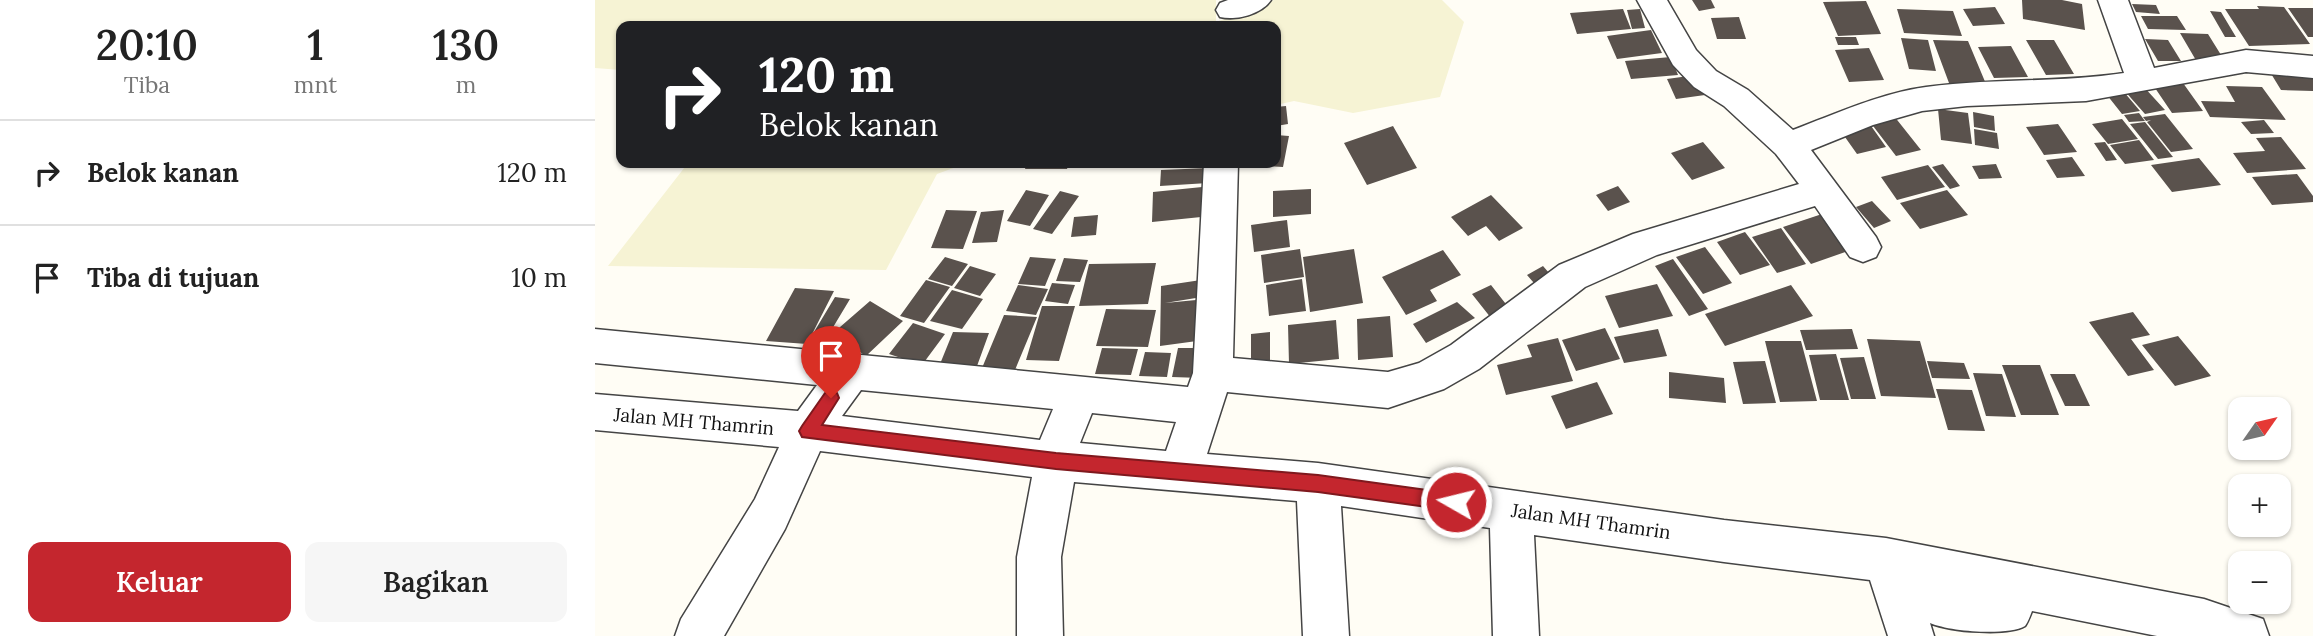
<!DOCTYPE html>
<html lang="id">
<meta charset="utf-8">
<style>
body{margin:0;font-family:Lora,serif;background:#f6f6f6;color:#222;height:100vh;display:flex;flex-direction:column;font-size:26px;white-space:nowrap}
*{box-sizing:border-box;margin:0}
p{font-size:23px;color:#767676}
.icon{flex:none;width:38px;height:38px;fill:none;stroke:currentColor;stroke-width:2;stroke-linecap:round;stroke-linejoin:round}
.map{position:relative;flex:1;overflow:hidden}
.panel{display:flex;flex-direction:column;background:#fff;width:595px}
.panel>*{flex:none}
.top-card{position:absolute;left:21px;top:21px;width:665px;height:147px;border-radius:14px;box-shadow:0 2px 5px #0004;background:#202124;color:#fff;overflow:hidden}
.needle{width:46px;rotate:56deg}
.controls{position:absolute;left:1633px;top:397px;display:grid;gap:14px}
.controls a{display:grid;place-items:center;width:63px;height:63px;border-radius:14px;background:#fff;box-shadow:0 2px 5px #0004;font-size:35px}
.pin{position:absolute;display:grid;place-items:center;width:60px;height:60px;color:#fff;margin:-72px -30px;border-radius:50% 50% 50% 0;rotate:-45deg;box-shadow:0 0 7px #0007}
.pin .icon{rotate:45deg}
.me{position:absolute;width:77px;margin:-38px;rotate:278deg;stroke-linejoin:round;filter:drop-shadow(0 0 5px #0008)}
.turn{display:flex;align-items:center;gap:24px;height:147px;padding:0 28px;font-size:32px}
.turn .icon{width:91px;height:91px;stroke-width:2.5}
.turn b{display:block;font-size:49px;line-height:60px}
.eta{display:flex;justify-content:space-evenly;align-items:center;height:119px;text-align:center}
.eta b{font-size:42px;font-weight:600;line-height:49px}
.cta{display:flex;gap:14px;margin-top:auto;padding:14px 28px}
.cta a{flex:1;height:80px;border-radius:14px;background:#c4262e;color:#fff;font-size:28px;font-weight:600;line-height:80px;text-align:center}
.cta a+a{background:#f6f6f6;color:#222}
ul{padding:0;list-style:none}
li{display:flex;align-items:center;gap:21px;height:105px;padding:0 28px;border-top:2px solid #e0e0e0}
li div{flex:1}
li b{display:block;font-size:26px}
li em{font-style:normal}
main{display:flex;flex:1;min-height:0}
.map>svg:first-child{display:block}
.farmland{fill:#f6f3d4}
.building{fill:#5a524d}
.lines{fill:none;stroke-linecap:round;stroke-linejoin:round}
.minor-casing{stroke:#444;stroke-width:3}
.minor{fill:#fff;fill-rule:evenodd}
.route{fill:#c4262e;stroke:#7f191e;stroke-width:2}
.labels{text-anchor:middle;stroke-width:7;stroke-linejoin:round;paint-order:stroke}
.street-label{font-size:19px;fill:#111;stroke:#fff}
</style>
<main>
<section class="panel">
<div class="eta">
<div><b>20:10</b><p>Tiba</p></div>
<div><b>1</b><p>mnt</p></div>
<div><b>130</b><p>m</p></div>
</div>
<ul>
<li><svg class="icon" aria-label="right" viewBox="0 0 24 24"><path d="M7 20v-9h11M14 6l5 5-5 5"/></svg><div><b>Belok kanan</b></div><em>120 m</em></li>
<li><svg class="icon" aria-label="arrive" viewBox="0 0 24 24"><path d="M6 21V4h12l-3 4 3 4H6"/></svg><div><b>Tiba di tujuan</b></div><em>10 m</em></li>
</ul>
<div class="cta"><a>Keluar</a><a>Bagikan</a></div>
</section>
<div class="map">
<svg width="1718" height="636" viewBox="0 0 1718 636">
<rect width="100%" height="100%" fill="#fffdf5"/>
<path class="farmland" d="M0,0h621v22l58,-22h168l22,22 -24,75 -87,16 -59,-12 -18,4v-79h-655v44l-26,-2z
M93,163h279l-30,11 -51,96 -278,-4z"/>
<path class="building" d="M1097,0h19l4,8 -16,3z
M1427,0h40l20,4 3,26 -62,-11z
M1271,1l15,33 -43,2 -15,-34z
M1537,4l24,1 4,9 -24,-2z
M1662,6l27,1 26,37 -61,2 -24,-37h34z
M1400,7l10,17 -32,2 -10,-17z
M1693,8h25v29h-5z
M1028,9l8,20 -54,5 -7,-21z
M1045,9l5,19 -13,1 -5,-19z
M1302,9l56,2 9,25 -58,-3z
M1615,11l11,1 15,25h-11z
M1546,16h36l9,14 -38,-1z
M1144,17l7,22h-29l-6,-21z
M1056,30l11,23 -45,6 -10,-23z
M1585,33l28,1 18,29 -29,-1z
M1240,37h21l3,8h-21z
M1306,38l27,2 8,31 -27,-2z
M1550,39l23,1 13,21h-23z
M1338,40l35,1 18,43 -37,-1z
M1431,40h28l20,34 -28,1z
M1416,46l17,31 -34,1 -16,-31z
M1274,48l15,32 -35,2 -14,-32z
M1076,57l7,18 -47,4 -6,-18z
M1675,72l43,1v18l-32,-1z
M1101,75l9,20 -29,4 -9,-20z
M1588,83l20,28 -31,2 -19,-28z
M1548,86l22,24 -20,4 -22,-25z
M1631,86l36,1 24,33 -76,-3 -9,-16 34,1z
M1529,92l16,19 -18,3 -15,-19z
M691,106l2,18 -12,2v-19z
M1343,109l30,4 4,31 -31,-4z
M1378,112l21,4 1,15 -21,-4z
M1544,113l6,8 -16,1 -5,-7z
M1570,114l28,35 -22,3 -24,-30 4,-2 -5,1 -3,-4z
M1299,116l27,34 -25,6 -26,-34z
M1527,119l16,20 -30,5 -16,-20z
M1669,120l10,13 -23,1 -10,-12z
M1550,122l28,35 -15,2 -28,-35z
M1274,123l17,24 -29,7 -17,-24z
M1463,124l19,28 -33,3 -18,-28z
M798,126l24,42 -50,17 -23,-42z
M1379,129l23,4 2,16 -24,-4z
M681,135l13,1 -6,31 -18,-1 1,-3h10z
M1686,137l25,32 -59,4 -14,-20 32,-2 -9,-13z
M1544,140l15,20 -29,4 -15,-19z
M1108,142l22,26 -33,12 -21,-27z
M1510,142l12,18 -11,1 -12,-18z
M1477,157l13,19 -28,2 -11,-18z
M1604,158l22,27 -49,7 -21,-27z
M432,163h42l-2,6h-42z
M1348,164l17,22 -10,3 -18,-22z
M1401,164l6,14 -23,1 -7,-13z
M1333,165l17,22 -48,13 -16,-23z
M614,168l-1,15 -48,3 1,-16z
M1702,174l16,22v6l-41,3 -20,-28z
M617,186l-1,30 -59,6 1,-30z
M1023,186l12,16 -22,9 -12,-16z
M716,189v25l-38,3v-26z
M431,190l23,5 -19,31 -23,-5z
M1352,190l21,25 -48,14 -20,-26z
M465,191l19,5 -27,38 -19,-5z
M896,195l32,33 -24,13 -13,-15 -18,10 -17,-19z
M1277,201l19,20 -17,7 -18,-21z
M351,210l31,1 -14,38 -32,-1z
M409,210l-7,32 -25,1 9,-31z
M1227,214l29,36 -40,14 -28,-37z
M503,215l-2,20 -25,2 3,-20z
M692,220l3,27 -36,5 -3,-27z
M1186,228l25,36 -29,9 -25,-36z
M1150,232l25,33 -30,10 -23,-33z
M1110,247l27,36 -29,11 -27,-37z
M705,249l4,28 -40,6 -3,-28z
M759,249l9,54 -53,9 -7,-55z
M848,250l18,25 -31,15 7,11 -31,14 -24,-38z
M350,257l23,7 -16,22 -24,-7z
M435,257l26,2 -11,27 -27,-2z
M469,258l24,2 -8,22 -24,-1z
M1078,259l35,50 -19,7 -34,-50z
M561,263l-8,41 -69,2 10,-42z
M375,266l26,8 -16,22 -26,-8z
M948,266l13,15 -16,9 -13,-15z
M707,279l4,32 -37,5 -3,-31z
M331,280l24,7 -26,36 -24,-7z
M606,280l1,17 -37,6 31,-3 1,41 -37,5 1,-60z
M457,283l23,2 -7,19 -23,-3z
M1062,284l16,32 -54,12 -14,-32z
M423,285l30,4 -12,26 -30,-4z
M896,285l18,23 -18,10 -19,-24z
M1196,285l22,31 -88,30 -20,-32z
M200,288l39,3 -27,53 -41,-3z
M357,290l31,9 -21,30 -32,-8z
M240,297l15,2 -21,35 -15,-2z
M275,301l33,20 -37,35 -34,-22z
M862,302l18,16 -49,25 -13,-19z
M447,306h33l-16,55 -33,-1z
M511,309l50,1 -8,37 -52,-1z
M1538,312l17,23 -19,4 23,31 -26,6 -39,-54z
M409,315l33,2 -22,53 -33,-2z
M795,316l3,41 -35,3 -1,-41z
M741,320l3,39 -50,5 -1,-39z
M318,323l32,11 -23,31 -33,-11z
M1010,328l15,31 -44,12 -14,-31z
M1063,329l9,27 -43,7 -10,-26z
M1257,329l6,20 -52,1 -6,-20z
M358,332l36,1 -12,33 -37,-2z
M675,332v30l-19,2v-30z
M1583,336l33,40 -36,10 -33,-41z
M963,338l15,43 -67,14 -9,-30 35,-8 -5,-12z
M1272,339l53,2 16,57 -55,-2z
M1170,341h36l16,60 -37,1z
M507,348l36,1 -7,26 -36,-1z
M583,348h28l-5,30 -29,-1z
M550,352l26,1 -4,24 -28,-1z
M1241,354l13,46h-29l-11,-45z
M1269,357l12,42h-25l-11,-41z
M1170,361l11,42 -33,1 -10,-42z
M1332,361l37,2 6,16 -38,-1z
M1407,365h38l19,50h-38z
M1074,372l55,6 2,25 -57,-5z
M1378,373l29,1 14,43 -30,-1z
M1455,374h25l15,32h-25z
M1002,382l16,32 -47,15 -15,-33z
M1341,389l36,1 13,41 -37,-1z"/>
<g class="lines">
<defs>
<path id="minor" d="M633,0h43c-9,14 -35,21 -51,17l-4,-7 4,-7z
M1042,0h30l29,50 20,21 32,19 45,40c42,-16 88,-37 133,-43 66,-9 132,-4 198,-14l-26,-73h30l26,68 92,-18 67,6v22l-67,-6 -160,29 -119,5 -45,5 -49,14 -62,25 65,87 5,10 -5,10 -13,5 -13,-5 -35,-51 -158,49 -72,32 -106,82 -35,20 -56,19 -161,-16 -20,62 111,9 406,57 162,18 318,61 59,20 6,17h-112l-125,-25c-2,5 -4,11 -7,15 -17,10 -74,6 -95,-3l4,13h-46l-18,-56 -146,-18 -190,-27 5,101h-46l-3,-108 -149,-22 8,130h-46l-6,-135 -223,-19 -13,75 2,79h-46v-79l15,-80 -212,-26 -35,78 -61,107h-49l6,-17 74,-120 24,-52 -184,-17v-36l203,17 19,-26 -222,-22v-34l593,58 5,-14 11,-210h34l-5,195 155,14 31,-9 32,-18 108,-80 74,-31 166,-50 -23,-30 -52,-48 -30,-19 -21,-22zM266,390l192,19 -13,31 -198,-24zM497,413l84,9 -10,29 -86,-8z"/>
</defs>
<use href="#minor" class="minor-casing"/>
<use href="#minor" class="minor"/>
</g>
<path class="route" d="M236,391l6,2 2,5 -17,27 234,28 262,22 138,19 6,2 3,6 -3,6 -6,3 -138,-19 -262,-23 -254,-32 -3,-6 3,-5 23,-33z"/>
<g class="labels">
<g class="street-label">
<text transform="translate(99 421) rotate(5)" y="7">Jalan MH Thamrin</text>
<text transform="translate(996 521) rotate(8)" y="7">Jalan MH Thamrin</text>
</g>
</g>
</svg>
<div class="controls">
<a><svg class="needle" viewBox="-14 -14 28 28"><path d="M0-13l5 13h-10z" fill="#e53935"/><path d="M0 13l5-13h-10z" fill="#767676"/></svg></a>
<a>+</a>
<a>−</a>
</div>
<div class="pin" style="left:236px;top:398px;background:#d93025"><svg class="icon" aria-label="arrive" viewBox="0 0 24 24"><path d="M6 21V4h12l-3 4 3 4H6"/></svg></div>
<svg class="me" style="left:861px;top:502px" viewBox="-20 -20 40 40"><circle r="17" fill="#c4262e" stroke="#fff" stroke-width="3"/><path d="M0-11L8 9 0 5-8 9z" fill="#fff"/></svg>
<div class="top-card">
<div class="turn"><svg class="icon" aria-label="right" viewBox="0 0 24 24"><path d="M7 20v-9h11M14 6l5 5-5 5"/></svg><div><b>120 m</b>Belok kanan</div></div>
</div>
</div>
</main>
